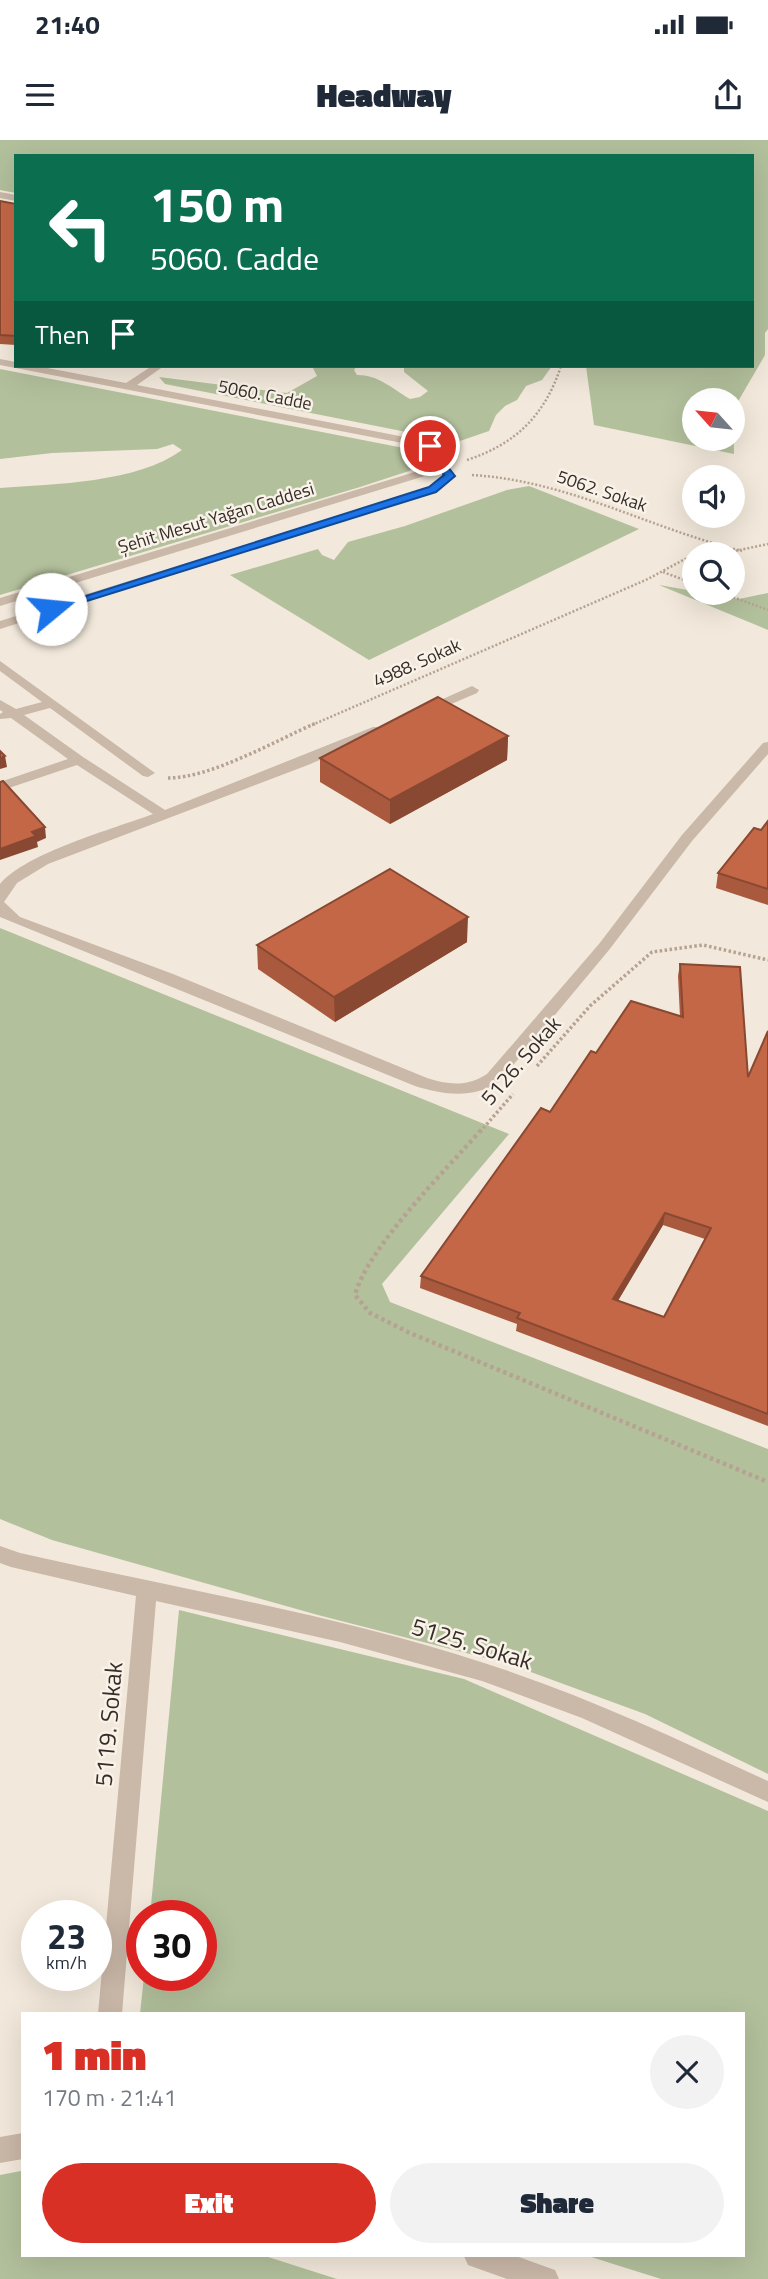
<!DOCTYPE html>
<meta charset="utf-8">
<style>
body{margin:0;font-family:"Titillium Web",sans-serif;background:#f2f2f3;color:#1f2937;height:100vh;display:flex;flex-direction:column;font-size:26px;white-space:nowrap}
*{box-sizing:border-box;margin:0}
p{font-size:23px;color:#747a83}
.icon{flex:none;width:38px;height:38px;fill:none;stroke:currentColor;stroke-width:2;stroke-linecap:round;stroke-linejoin:round}
.map{position:relative;flex:1;overflow:hidden}
.details{position:absolute;left:21px;top:1872px;width:724px;height:245px;display:flex;flex-direction:column;background:#fff;border-radius:0px;box-shadow:0 7px 28px #0002}
.details>*{flex:none}
.guide{position:absolute;left:14px;top:14px;width:740px;height:214px;border-radius:0px;box-shadow:0 7px 28px #0002;background:#0b6e4f;color:#fff;overflow:hidden}
.needle{width:46px;rotate:297deg}
.controls{position:absolute;left:682px;top:248px;display:grid;gap:14px}
.controls a{display:grid;place-items:center;width:63px;height:63px;border-radius:50%;background:#fff;box-shadow:0 7px 28px #0002;font-size:35px}
.speed{position:absolute;left:21px;top:1760px;display:flex;gap:14px;font-size:35px;font-weight:700;text-align:center}
.speed>*{display:grid;place-content:center;width:91px;height:91px;border-radius:50%;background:#fff;box-shadow:0 7px 28px #0002;line-height:1}
.speed small{font-size:18px;font-weight:400}
.speed .limit{border:10px solid #d22;background:#fff;color:#111}
.pin{position:absolute;display:grid;place-items:center;width:60px;height:60px;color:#fff;margin:-30px;border:4px solid #fff;border-radius:50%;box-shadow:0 2px 7px #0007}
.me{position:absolute;width:77px;margin:-38px;rotate:73deg;stroke-linejoin:round;filter:drop-shadow(0 0 5px #0008)}
.turn{display:flex;align-items:center;gap:24px;height:147px;padding:0 21px;font-size:32px}
.turn .icon{width:91px;height:91px;stroke-width:2.5}
.turn b{display:block;font-size:49px;line-height:60px}
.then{display:flex;align-items:center;height:66px;padding:0 21px;background:#0003;gap:14px;font-size:26px}
.round{display:grid;place-items:center;flex:none;width:74px;height:74px;border-radius:37px;background:#f2f2f3}
.summary{display:flex;align-items:center;justify-content:space-between;height:119px;padding:0 21px}
h1{font-size:42px;font-weight:800;line-height:52px;color:#d93025}
.primary-button{display:flex;gap:14px;margin-top:auto;padding:14px 21px}
.primary-button a{flex:1;height:80px;border-radius:42px;background:#d93025;color:#fff;font-size:28px;font-weight:800;line-height:80px;text-align:center}
.primary-button a+a{background:#f2f2f3;color:#1f2937}
.status{display:flex;justify-content:space-between;align-items:center;height:49px;padding:0 35px;background:#fff;direction:ltr}
.status svg{height:19px;fill:currentColor}
header{display:flex;justify-content:space-between;align-items:center;height:91px;padding:0 21px;background:#fff;font-size:32px;font-weight:800}
.map>svg:first-child{display:block}
.green{fill:#b3c09c;fill-rule:evenodd}
.lines{fill:none;stroke-linecap:round;stroke-linejoin:round}
.path-far2{stroke:#b5a292;stroke-width:2.5;stroke-dasharray:2 2;stroke-linecap:butt}
.path-far1{stroke:#b5a292;stroke-width:3.5;stroke-dasharray:2.5 2.5;stroke-linecap:butt}
.path{stroke:#b5a292;stroke-width:4.5;stroke-dasharray:3.5 3.5;stroke-linecap:butt}
.minor{fill:#cab8a8;fill-rule:evenodd}
.wall{fill:#a9593d;fill-rule:evenodd}
.shaded-wall{fill:#894832}
.building{fill:#c46747;stroke:#894832;stroke-width:2;fill-rule:evenodd}
.route{fill:#1a73e8;stroke:#114b97;stroke-width:2}
.labels{text-anchor:middle;stroke-width:5;stroke-linejoin:round;paint-order:stroke}
.far-street-label{font-size:18px;fill:#362d28;stroke:#f9f2e8}
.street-label{font-size:21px;fill:#362d28;stroke:#f9f2e8}
.near-street-label{font-size:24px;fill:#362d28;stroke:#f9f2e8}
</style>
<div class="status"><b>21:40</b><svg viewBox="0 0 49 12"><path d="M0 12V9h3v3zM5 12V6h3v6zM10 12V3h3v9zM15 12V0h3v12zM26 1h20v11H26zM47 4h2v5h-2z"/></svg></div>
<header><svg class="icon" aria-label="menu" viewBox="0 0 24 24"><path d="M4 6h16M4 12h16M4 18h16"/></svg>Headway<svg class="icon" aria-label="share" viewBox="0 0 24 24"><path d="M12 15V3M7 8l5-5 5 5M5 13v7h14v-7"/></svg></header>
<div class="map">
<svg width="768" height="2139" viewBox="0 0 768 2139">
<rect width="100%" height="100%" fill="#f2e8db"/>
<path class="green" d="M0,0h768v189l-3,4v22l-32,55 1,44 -140,-29 -8,-59h166v-210h-736v37l-16,-3zM695,261h38v38h-38z
M312,226h45l-3,4 3,5c22,0 34,13 53,24l10,-2 8,-6 -24,-19v-6h148l-10,14 -16,6 -9,14 -12,6 -9,9 -7,16 -32,11 -292,-58 -6,-7 128,16 30,-17z
M0,229l419,82 6,8 -16,12 -49,16 -360,108v-107c54,-4 137,-5 182,-38l-9,-6 -16,5 -105,4 -52,6z
M529,346l110,43 -270,131 -139,-85 88,-26 4,6 12,5 14,-18 57,-16 102,-36z
M659,445l80,14 29,-6v37z
M0,788l509,206 -127,150 8,18 378,147v325l-123,-60 -136,-50 -191,-49 -266,-75 -52,-21z
M179,1470l285,69 304,132v468h-107l-73,-23h156v-242h-604l4,-38h57v-60h-51z
M21,2031l2,1v84h242l72,23h-337v-104z"/>
<g class="lines">
<path class="path-far2" d="M467,320c49,-16 78,-45 94,-94
M472,335c98,6 176,53 270,76
M716,415l52,-11
M663,432l32,12
M722,453l46,17
M312,585l336,-146 37,-20 10,-1"/>
<path class="path-far1" d="M168,638c43,0 107,-37 148,-55
M537,926l53,-60 62,-54 51,-7 65,15
M480,992l33,-38"/>
<path class="path" d="M481,990c-35,40 -113,117 -126,165l15,18 40,20 358,149"/>
<path class="minor" d="M0,52l16,3v6l-16,-3z
M0,219l16,3v4h21l89,17 26,-17h12l-27,19 288,56 24,12 3,7 -3,7 7,9 -20,16 -436,137v-8l428,-133 16,-13 -3,-4 -441,135v-8l438,-133 2,-8 -22,-11 -418,-81z
M0,521l155,112 -7,4 -5,-1 -93,-68 -26,7 59,42 82,53 208,-83h10v6l-75,32 -260,99 -31,19 -13,19 16,15 153,57 254,104c21,7 41,9 60,-4l112,-130 83,-109 81,-92 5,-1v12l-76,87 -83,109 -110,132c-27,17 -54,13 -84,4l-415,-169v-33c26,-31 113,-55 153,-70l-76,-49 -77,26v-9l68,-23 -57,-41 -11,1v-5l3,-2 -3,-2v-10l16,9 26,-7 -42,-31z
M472,546l7,4 -2,3 -49,21 -5,1 -7,-4z
M0,1406l20,7c155,35 313,61 464,110 98,31 191,75 284,118v21l-186,-84 -100,-37 -142,-39 -184,-41 -34,413h-24l38,-418 -125,-29 -11,-4z
M23,1993v26l-23,4v-26z
M464,2116h52l39,14 4,9h-52l-39,-14z"/>
</g>
<path class="wall" d="M0,61l16,3v141l-16,-1z
M508,596l-1,24 -117,64 -70,-42v-24z
M768,681v84l-52,-17 2,-15 43,-43z
M467,802l-132,80 -77,-53 -1,-24z
M680,824l68,113 20,-46v395l-252,-95 1,-7 -97,-36 1,-12 175,-223 84,-36 -2,-41zM663,1085l42,14 -41,78 -46,-17z"/>
<path class="shaded-wall" d="M508,596l-1,24 -117,64v-24z
M5,616l2,11 -7,2v-11z
M45,687l1,11 -9,4 1,5 -38,13v-11l32,-17z
M468,777l-1,25 -132,80 -1,-25z
M665,1073l-2,12 -51,86 1,-12z"/>
<path class="building" d="M0,61l16,3v132l-16,-1z
M438,557l70,39 -118,64 -70,-42z
M0,611l5,5 -5,2z
M3,641l42,46 -13,5 4,4 -36,13v-67z
M768,681v68l-50,-16 36,-45 7,2z
M390,729l78,48 -134,80 -77,-52z
M680,824l60,3 8,110 20,-46v383l-251,-96 3,-5 -99,-37 120,-168 9,4 41,-61 5,2 35,-52 52,16zM665,1073l46,15 -47,89 -51,-18z"/>
<path class="route" d="M427,304c10,-2 22,6 24,16l-3,7 7,9 -19,16 -381,119 -10,-2 384,-122 15,-12 -7,-8 3,-11 -13,-8z"/>
<g class="labels">
<g class="far-street-label">
<text transform="translate(265 255) rotate(11)" y="6">5060. Cadde</text>
<text transform="translate(602 351) rotate(19)" y="6">5062. Sokak</text>
<text transform="translate(216 378) rotate(-17)" y="6">Şehit Mesut Yağan Caddesi</text>
<text transform="translate(417 523) rotate(-24)" y="6">4988. Sokak</text>
</g>
<g class="street-label">
<text transform="translate(521 921) rotate(-49)" y="7">5126. Sokak</text>
</g>
<g class="near-street-label">
<text transform="translate(472 1504) rotate(17)" y="8">5125. Sokak</text>
<text transform="translate(109 1584) rotate(-85)" y="8">5119. Sokak</text>
</g>
</g>
</svg>
<div class="controls">
<a><svg class="needle" viewBox="-14 -14 28 28"><path d="M0-13l5 13h-10z" fill="#e53935"/><path d="M0 13l5-13h-10z" fill="#747a83"/></svg></a>
<a><svg class="icon" aria-label="sound" viewBox="0 0 24 24"><path d="M4 9h4l5-4v14l-5-4H4zM17 9q2 3 0 6"/></svg></a>
<a><svg class="icon" aria-label="search" viewBox="0 0 24 24"><circle cx="10" cy="10" r="6"/><path d="M15 15l6 6"/></svg></a>
</div>
<div class="speed"><div>23<small>km/h</small></div><div class="limit">30</div></div>
<div class="pin" style="left:430px;top:306px;background:#d93025"><svg class="icon" aria-label="arrive" viewBox="0 0 24 24"><path d="M6 21V4h12l-3 4 3 4H6"/></svg></div>
<svg class="me" style="left:51px;top:469px" viewBox="-20 -20 40 40"><circle r="19" fill="#fff"/><path d="M0-13L10 11 0 6-10 11z" fill="#1a73e8"/></svg>
<div class="guide">
<div class="turn"><svg class="icon" aria-label="left" viewBox="0 0 24 24"><path d="M17 20v-9H6M10 6l-5 5 5 5"/></svg><div><b>150 m</b>5060. Cadde</div></div>
<div class="then">Then<svg class="icon" aria-label="arrive" viewBox="0 0 24 24"><path d="M6 21V4h12l-3 4 3 4H6"/></svg></div>
</div>
<section class="details">
<div class="summary"><div><h1>1 min</h1><p>170 m · 21:41</p></div><a class="round"><svg class="icon" aria-label="close" viewBox="0 0 24 24"><path d="M6 6l12 12M18 6L6 18"/></svg></a></div>
<div class="primary-button"><a>Exit</a><a>Share</a></div>
</section>
</div>
